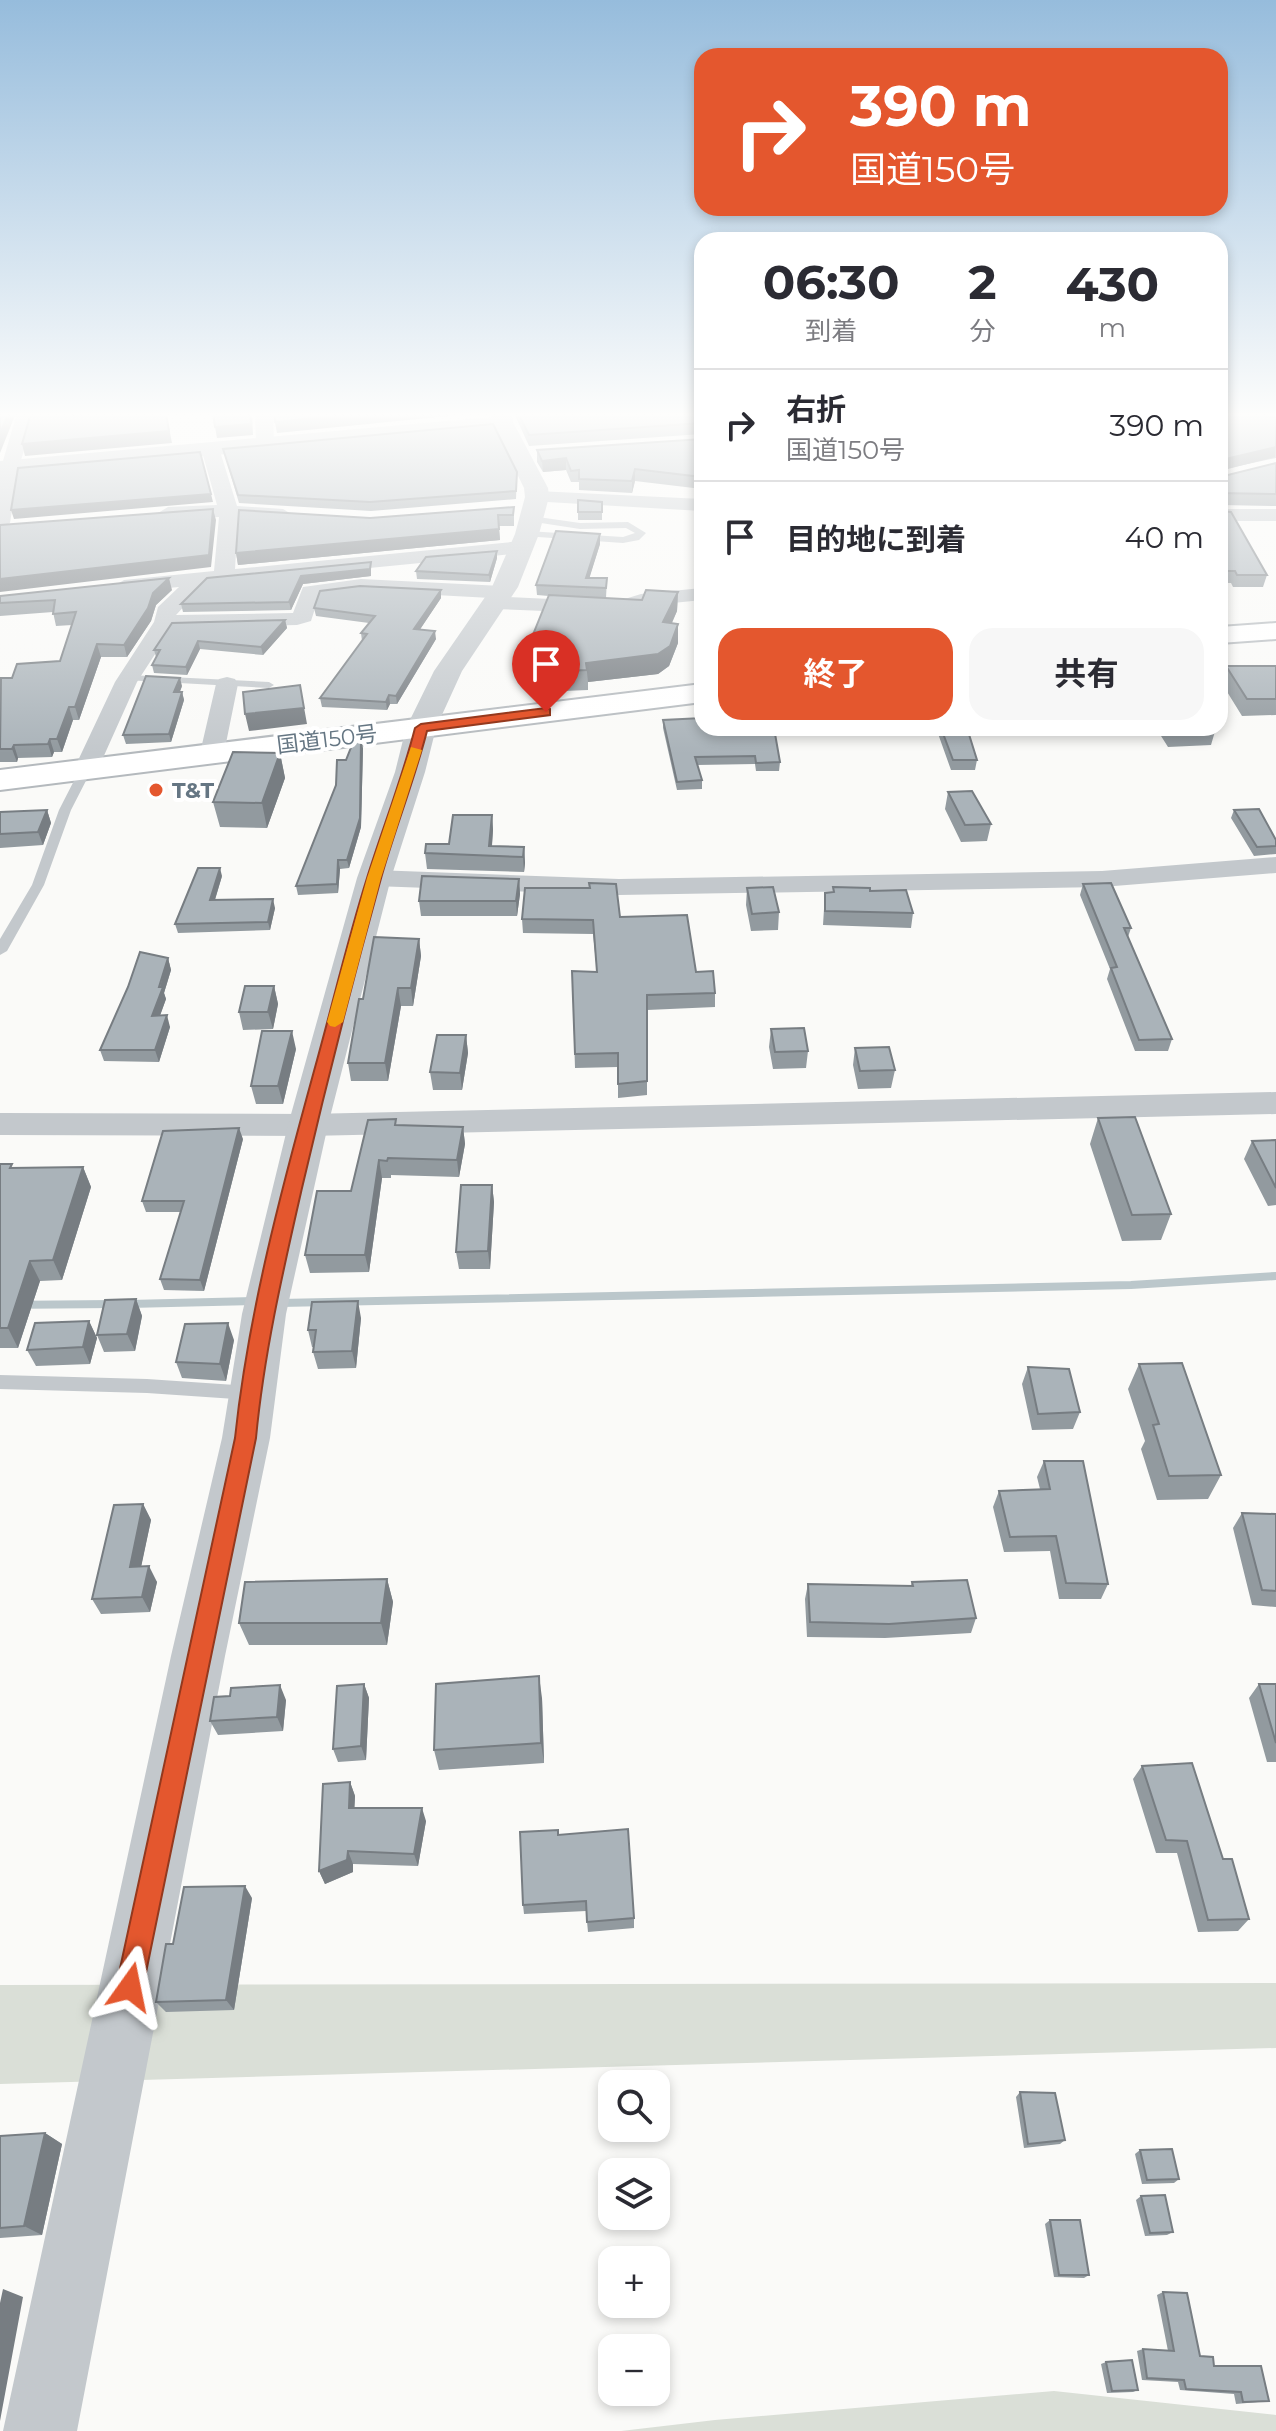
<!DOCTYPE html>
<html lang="ja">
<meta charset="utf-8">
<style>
body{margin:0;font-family:Montserrat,"Noto Sans JP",sans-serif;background:#f7f7f7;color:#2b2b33;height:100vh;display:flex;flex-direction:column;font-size:30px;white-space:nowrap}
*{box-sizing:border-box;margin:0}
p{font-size:26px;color:#7c7c81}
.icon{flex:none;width:44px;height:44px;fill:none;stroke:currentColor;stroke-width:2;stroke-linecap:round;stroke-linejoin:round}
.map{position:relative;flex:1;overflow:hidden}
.drawer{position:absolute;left:694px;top:232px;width:534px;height:504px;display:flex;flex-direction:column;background:#fff;border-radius:24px;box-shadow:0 4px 12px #0003}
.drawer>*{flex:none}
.top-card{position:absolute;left:694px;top:48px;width:534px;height:168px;border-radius:24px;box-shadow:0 4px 12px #0003;background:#e4572e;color:#fff;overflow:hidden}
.controls{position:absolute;left:598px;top:2070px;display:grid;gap:16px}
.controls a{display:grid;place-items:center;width:72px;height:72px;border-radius:16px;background:#fff;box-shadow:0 4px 12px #0003;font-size:40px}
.pin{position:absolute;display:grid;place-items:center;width:68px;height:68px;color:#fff;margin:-82px -34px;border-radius:50% 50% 50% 0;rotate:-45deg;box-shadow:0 0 8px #0007}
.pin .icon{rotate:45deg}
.me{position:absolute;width:88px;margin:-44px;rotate:12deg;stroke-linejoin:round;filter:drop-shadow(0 0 6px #0008)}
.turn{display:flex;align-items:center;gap:28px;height:168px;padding:0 24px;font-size:36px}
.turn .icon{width:104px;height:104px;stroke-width:2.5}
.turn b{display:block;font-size:56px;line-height:68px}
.eta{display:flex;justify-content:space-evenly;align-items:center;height:136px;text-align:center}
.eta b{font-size:48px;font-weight:700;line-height:56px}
.cta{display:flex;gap:16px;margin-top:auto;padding:16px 24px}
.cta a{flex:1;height:92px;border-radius:24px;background:#e4572e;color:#fff;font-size:32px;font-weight:700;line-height:92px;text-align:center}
.cta a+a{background:#f7f7f7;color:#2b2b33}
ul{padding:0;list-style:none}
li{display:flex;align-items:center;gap:24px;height:112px;padding:0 24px;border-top:2px solid #e1e1e2}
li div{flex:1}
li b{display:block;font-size:30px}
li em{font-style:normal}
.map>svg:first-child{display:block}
.green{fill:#dadfd7}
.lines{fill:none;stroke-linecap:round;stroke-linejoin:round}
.stream{stroke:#bbc7cb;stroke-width:8}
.trunk-casing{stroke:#b4b9bd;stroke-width:4}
.service{fill:#c3c8cc;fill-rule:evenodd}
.minor{fill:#c3c8cc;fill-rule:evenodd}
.tertiary{fill:#c3c8cc;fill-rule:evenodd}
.trunk{fill:#fff;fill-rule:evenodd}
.wall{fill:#929a9f}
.shaded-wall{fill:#777d82}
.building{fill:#aab3b9;stroke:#777d82;stroke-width:2}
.route{fill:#e4572e;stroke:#94391e;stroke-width:2}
.slow{fill:#f59e0b}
.poi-dot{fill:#e4572e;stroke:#fff;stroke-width:3}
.labels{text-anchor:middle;stroke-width:8;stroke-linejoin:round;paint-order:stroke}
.far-street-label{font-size:22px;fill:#657683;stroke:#fff}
.far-poi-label{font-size:22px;font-weight:bold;fill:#657683;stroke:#fff;text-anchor:start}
</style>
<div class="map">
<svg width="1276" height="2431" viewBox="0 0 1276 2431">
<rect width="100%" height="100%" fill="#fafaf8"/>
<path class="green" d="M1276,1983v65l-1276,36v-99z
M1054,2391l222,24v16h-655l94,-11z"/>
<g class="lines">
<path class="stream" d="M280,1303l851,-18 145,-9
M129,1304l125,-3
M0,1305l114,-1"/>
<defs>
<path id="trunk" d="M1276,623v16l-56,4v-16z
M702,684v18l-702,88v-20z"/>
</defs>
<use href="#trunk" class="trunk-casing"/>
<path class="service" d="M531,516l49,7 48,-1 18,11 -7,7 -16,3 -99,-7v-4l3,-1 96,6 12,-4 -9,-5 -46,1 -52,-8 -2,-2z
M129,675l140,7 5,3 -5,3 -144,-8v-4z
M86,766l6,3 -21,41 -27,75 -37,66 -7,4v-16l32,-54 27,-75 21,-41z
M0,1375l147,4 103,7 6,2 3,5 -3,5 -6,2 -103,-7 -147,-4z"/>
<path class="minor" d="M17,413h18l-16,54 -9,56 -10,6v-58z
M255,413h18l1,30 -3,4 -6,1 -9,-5z
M1261,413h15v14l-6,-1z
M210,443l9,5 18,58 46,3 10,6 -10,6 -45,-3 -3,51 287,-28 10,6 -10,6 -317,31 -29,31 117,-2 10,-26 58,-8 141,7 10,6 -5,5 108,5 26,-8 61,-6v12l-58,6 -27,8 -122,-5 -11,-6 7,-5 -130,-7 -42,5 -8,25 -14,4 -125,3 -35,54 -39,87 -3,5h-18l-3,-5 41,-87 39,-60 4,-15 21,-20 -55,5 -10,-6 10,-6 90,-9 5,-54 -51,2 -10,-6 10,-6 49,-2 -16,-57z
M537,491l165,8v12l-172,-10 -2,-4z
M1220,509h56v12h-56z
M227,677l8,2 3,5 -14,69 -3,5h-18l-3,-5 16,-69 3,-5z
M1276,857v16l-174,14 -483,8 -245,-9 -10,-2 -3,-6 3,-6 10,-2 245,9 483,-8z
M1276,1092v22l-968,22 -308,-1v-22l308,1z"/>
<path class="tertiary" d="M490,413h22l1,9 35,66 1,9 -10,37 -21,53 -56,84 -26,57 -11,44 -34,106 -63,247 -42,189 -16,124 -45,218 -148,775h-74l168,-775 51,-218 20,-124 46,-189 69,-247 38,-106 11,-44 28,-57 58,-84 23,-53 10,-37 -1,-9 -29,-59 -495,46v-14l491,-44z"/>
<use href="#trunk" class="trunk"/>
</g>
<path class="wall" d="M514,413h188v21l-173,12z
M1220,413l56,4v41l-56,12v4l4,2 52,-13v43l-55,-1v6l46,64 -4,12h-30l-2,-4h-11z
M702,439v50l-67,-8 -3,12 -53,-3v-8h-8l-5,-12 -23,2 -6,-10v-12z
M223,449l294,23 -1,27 -145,12 -132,-8z
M578,500l24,2v18h-24z
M514,507v19h-15l1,14 -262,25 -2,-12 134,-35z
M600,534v10l-11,34h18l-1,20 36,2 36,-8 -1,19 -5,12 6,20 -9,23 -11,8 -70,8v8l-24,1 -5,-24 -30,-1 -1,-19 21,-51 -12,-1 -1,-10z
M497,558l-7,24 -73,-3 -1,-8z
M371,562v14l-68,8 -12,26 -108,2 -2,-8z
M172,590l-16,15 -5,16 -24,36h-26l-22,63h-6l-11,32h-8l-2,5 -34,1 -1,4h-17v-83l12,-1 48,-17 12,-36 -16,1 -3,-14 -53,4v-20z
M441,590v8l-21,31 16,10 -39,65h-7l-3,6 -65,-3 -2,-9 42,-57 -1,-8 8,-10 -53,-7 -2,-8z
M285,620l2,8 -24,27 -63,-6 -13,26 -33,-2 -2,-8 4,-8 -2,-7z
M1226,666h50v49l-34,1 -21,-34z
M182,686l-2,6h2l2,8 -13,42 -45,2 -3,-9z
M663,720l117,42 -1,9h-23l-1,-7 -58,1 5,15v9l-25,1 -14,-62z
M936,728h31l10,32 -2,10h-24z
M1156,728h60l-5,17 -43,2z
M363,748l-2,79 -12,41 -9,1 -2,24 -40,2 -2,-9 50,-126z
M280,753l5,25 -18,50 -47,-1 -7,-25z
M948,792l43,32 -4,17 -26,1 -16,-33z
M47,810l4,13 -8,22 -43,3v-36z
M1234,810l42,30v14l-22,2 -23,-38z
M492,815l1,15 -1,16 32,1 1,16 -1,9 -97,-3 -2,-16 24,-9z
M222,876l-7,24 60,8 -5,22 -92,3 -3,-9z
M519,879l1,15 -3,22h-96l-2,-15z
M1083,884l48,44 -3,9 44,102 -4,12h-33l-28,-72 3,-10 -30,-74z
M833,887l37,4 43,22 -2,15 -88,-3 2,-32 8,-1z
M747,888l32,24 -1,18 -27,1 -5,-26z
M620,917l76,55 19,21v14l-68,3v85l-29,3v-31l-43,1 -3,-97 25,1 -4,-38 -70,-1 -1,-14z
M419,939l2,17 -8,50h-12l-13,75h-37l-3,-18 15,-64z
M168,958l3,12 -7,23 2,6 -6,16 10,12 -11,35 -55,-1 -4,-11z
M274,986l4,18 -5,25 -30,1 -4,-18z
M771,1029l37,22 -2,17 -33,1 -4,-22z
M466,1035l2,18 -6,37h-29l-3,-18z
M855,1048l40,22 -4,18 -33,1 -5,-24z
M296,1049l-13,55h-27l-5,-18z
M1098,1118l73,96 -10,26 -39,1 -32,-97z
M397,1125l66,2 2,17 -6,33 -68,-2v3h-9l-13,94 -59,1 -5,-18z
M243,1139l-39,152 -40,-1 -4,-11 21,-67h-35l-4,-11z
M1276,1140v65l-8,1 -24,-47 8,-18z
M0,1164l13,4 70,-1 8,20 -29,93 -22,1 -22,67h-18z
M492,1185l2,17 -4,67h-31l-3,-17z
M136,1299l6,17 -7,35 -31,1 -7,-17z
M361,1318l-5,50 -38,1 -5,-17 1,-5h-2l-4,-17z
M89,1321l8,17 -7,26 -54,2 -9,-16z
M234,1340l-8,41 -44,-3 -6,-16z
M1139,1364l82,111 -13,24 -51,1 -16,-51 4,-8 -17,-52z
M1028,1367l52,45 -7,17 -41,1 -10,-46z
M1044,1461l64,123 -7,15h-42l-9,-48 -46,1 -11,-45 6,-16 41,-2 -3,-12z
M143,1504l8,16 -10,46 16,16 -7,30 -49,2 -9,-15z
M1242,1513l34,1v93l-24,-2 -19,-77z
M387,1579l6,23 -6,43h-138l-10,-22z
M912,1582l64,36 -5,15 -86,5 -78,-1 -2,-38 3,-15 103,2z
M364,1684l5,14 -3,62 -28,2 -5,-13z
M1259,1684h17v78h-9l-18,-64z
M542,1698l2,65 -105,7 -5,-20z
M286,1700l-3,31 -65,4 -8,-14z
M1142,1766l81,93 26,60 -11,12 -40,1 -21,-79h-21l-23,-74z
M350,1782l5,14 -1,12 72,13 -8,45 -65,-2v8l-28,12 -6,-13z
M558,1835l76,83v10l-46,4 -2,-21 -62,3 -1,-9z
M252,1898l-18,112 -68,2 -10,-10z
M1020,2092l45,48 -5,4 -36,4 -8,-51z
M45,2133l17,11 -20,91 -42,3v-102z
M1140,2150l39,29 -5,4 -32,1 -7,-30z
M1141,2196l32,36 -6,3 -22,1 -9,-36z
M1050,2220l39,55 -5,3 -30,-1 -9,-53z
M1163,2292l37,64 69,45 -33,3 -2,-10 -54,-4 -2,-8 -36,-2 -5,-29 6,-2 25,2 -11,-56z
M1106,2362l32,28 -5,2 -26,1 -6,-29z"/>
<path class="shaded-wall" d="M8,413h8l-16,40v-19z
M166,413l6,30 -147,13 -3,-12z
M250,413h2l1,22 -36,3 -2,-11z
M366,413h113l-202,20 -2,-11z
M1276,447l-1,10 -55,14 1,-11z
M566,458v12l-23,2 -1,-11z
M635,469v12l-3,12v-12z
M211,494l2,8 -199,17 -3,-9z
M213,509l3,11 -5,47 -211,25v-13z
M499,529l1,11 -262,25 -2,-12z
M600,534v10l-14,45v-11z
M497,551v7l-7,24 -1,-7z
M371,562v14l-68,8 -12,26 -2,-8 12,-26z
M169,578l3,12 -16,15 -5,16 -24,36 -3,-12 29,-52z
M441,590v8l-26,39 -1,-8z
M678,592l-1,19 -14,31v-20z
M285,620l2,8 -24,27 -2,-8z
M678,624v19l-9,23 -11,8 -70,8 -2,-19z
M435,631l1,8 -39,65 -1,-8z
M198,641l2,8 -13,26 -1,-8z
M97,644l4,13 -22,63 -4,-13z
M180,678l2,8 -6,14 -2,-8z
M300,685l7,39 -58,7 -4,-17z
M182,692l2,8 -13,42 -2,-8z
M389,695l1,9 -3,6 -1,-8z
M69,707l4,13 -11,32 -5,-13z
M50,739l4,13 -2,5 -4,-13z
M361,739l2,9 -2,79 -12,41 -2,-8z
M14,745l4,13 -1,4 -5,-13z
M280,753l5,25 -18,50 -5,-25z
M47,810l4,13 -8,22 -5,-13z
M492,815l1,15 -2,26 -2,-10z
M524,847l1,16 -1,9 -1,-15z
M338,860l2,9 -2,24 -1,-9z
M220,868l2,8 -10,33 -2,-9z
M519,879l1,15 -3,22 -1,-15z
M273,899l2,9 -5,22 -2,-8z
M419,939l2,17 -8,50 -2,-18z
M168,958l3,12 -7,23 2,6 -10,28 -4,-11z
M274,986l4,18 -5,25 -5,-17z
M398,988l3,18 -13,75 -3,-18z
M167,1015l3,12 -11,35 -4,-12z
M292,1031l4,18 -13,55 -5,-18z
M466,1035l2,18 -6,37 -2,-17z
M463,1127l2,17 -6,33 -2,-17z
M239,1128l4,11 -39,152 -4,-11z
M379,1160l3,18 -13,94 -4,-17z
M83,1167l8,20 -29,93 -9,-20z
M492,1185l2,17 -4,67 -2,-18z
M30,1261l10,20 -22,67 -10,-20z
M136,1299l6,17 -7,35 -8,-17z
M358,1301l3,17 -5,50 -4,-17z
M89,1321l8,17 -7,26 -7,-17z
M228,1323l6,17 -8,41 -6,-17z
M143,1504l8,16 -13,62 -8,-15z
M149,1566l8,16 -7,30 -8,-15z
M387,1579l6,23 -6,43 -6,-22z
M539,1676l3,22 2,65 -3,-20z
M364,1684l5,14 -3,62 -5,-14z
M280,1685l6,15 -3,31 -6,-14z
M350,1782l5,14 -1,25 -5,-13z
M422,1808l4,13 -8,45 -4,-12z
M348,1851l5,13v8l-28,12 -6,-13z
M245,1886l7,12 -18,112 -8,-10z
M45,2133l17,11 -20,91 -18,-9z
M3,2289l20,8 -23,124v-118z"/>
<path class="building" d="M0,413h8l-8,21z
M31,413h40l-1,3 26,-3h70l3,18 -147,13z
M213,413h37l1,11 -36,3z
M274,413h92l-91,9z
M518,413h184v10l-173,12z
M1220,413h49l2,4h5v30l-55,13 -1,14 4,2 52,-13v31l-56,-1z
M493,424l24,48 -1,19 -146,11 -132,-7 -15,-46z
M702,439v38l-67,-8 -3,12 -53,-2v-9l-8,1 -5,-13 -24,3 -5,-11z
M200,452l11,42 -200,16 7,-42z
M1220,497l1,14 10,1 36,63h-30l-2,-4h-15z
M578,500l24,2v10h-24z
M514,507l-1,8h-15l1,14 -263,24 3,-43 131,8z
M213,509l-4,46 -209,24v-54z
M556,531l44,3 -14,44h21l-1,10 -70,-3z
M497,551l-8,24 -73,-4 10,-14z
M371,562l-1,7 -69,7 -12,26 -108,2 26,-26z
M169,578l-16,15 -5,15 -24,37 -27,-1 -22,63h-6l-12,32h-7l-2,5 -34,1 -2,4h-12l1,-71h11l5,-14 43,-3 16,-49 -23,2 2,-14 -55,3v-7z
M360,586l81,4 -27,39 21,2 -39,65 -7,-1 -3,7 -66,-4 47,-64 -6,-1 14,-17 -61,-8 6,-17z
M646,590l32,2 -15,30 15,2 -8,22 -12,8 -72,9 1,7 -24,1 -5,-24h-30l21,-52 93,5z
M285,620l-24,27 -63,-6 -12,26 -34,-2 8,-15h-6l18,-27z
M1226,666h50v33h-29z
M146,676l34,2 -6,14h8l-13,42 -46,1z
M300,685l4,23 -59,6 -2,-22z
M702,718v10h72l6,34 -24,1 -1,-7 -60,1 7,23 -25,2 -14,-62z
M941,728h26l10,32h-24z
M1171,728h45l-43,2z
M361,739l-1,79 -13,42h-9l-1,24 -41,2 40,-101 1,-25h9l8,-20z
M233,752l47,1 -18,50 -49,-1z
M972,791l19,33 -26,1 -17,-33z
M1259,809l17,31v6l-19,1 -23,-37z
M47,810l-9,22 -38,2v-22z
M453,815h39l-3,31 35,1 -1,10 -98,-4 1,-9h23z
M198,868h22l-10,32 63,-1 -5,23 -93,2z
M422,876l97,3 -3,22h-97z
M589,883l27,1 4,33 67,-2 9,57 17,-1 2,22 -68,2v86l-29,3v-31l-43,1 -3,-83 25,1 -4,-52 -71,-1 3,-31h65z
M1111,883l20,45h-7l48,111 -33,1 -28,-72 6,-1 -34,-83z
M773,887l6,25 -27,2 -5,-26z
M833,887l37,1v3l36,-1 7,23 -88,-2v-18l9,-1z
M374,937l45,2 -8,49h-13l-13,75h-37l11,-64h4z
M140,952l28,6 -9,29h4l-11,29 15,-1 -12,35h-55l28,-63z
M245,986h29l-6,26h-29z
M804,1028l4,23 -33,1 -4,-23z
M262,1031h30l-14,55h-27z
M437,1035h29l-6,38 -30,-1z
M889,1047l6,23 -35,1 -5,-23z
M1135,1117l36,97 -39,1 -34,-97z
M396,1119l-1,6 68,2 -6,33 -69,-2 -1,3 -8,-1 -14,95h-60l12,-64h34l17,-71z
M239,1128l-39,152 -40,-1 24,-78h-42l21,-70z
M1276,1140v48l-24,-47z
M0,1164h12l-2,4 73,-1 -30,93 -23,1 -22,67h-8z
M461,1185h31l-4,66 -32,1z
M136,1299l-9,35 -30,1 8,-35z
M358,1301l-6,50 -39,1 3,-22h-8l4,-28z
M89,1321l-6,26 -56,3 8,-27z
M228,1323l-8,41 -44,-2 9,-38z
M1182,1363l39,112 -52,1 -16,-51 6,-1 -20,-60z
M1028,1367l41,2 11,43 -42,2z
M1044,1461h39l25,123 -42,-1 -10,-47 -46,1 -11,-46 51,-2z
M143,1504l-13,63 19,-1 -7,31 -50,2 22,-94z
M1242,1513l34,1v77l-14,-1z
M387,1579l-6,44h-142l6,-41z
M967,1580l9,38 -87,6 -79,-2 -2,-38 105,2 -1,-4z
M539,1676l2,67 -107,7 2,-66z
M364,1684l-3,62 -28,3 4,-63z
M1259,1684h17v59z
M280,1685l-3,32 -67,4 4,-24 16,-1 1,-8z
M1192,1763l31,96h9l17,60 -41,1 -21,-79 -21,-1 -24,-74z
M350,1782l-1,26h73l-8,46 -66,-3 -1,9 -28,11 4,-87z
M628,1829l6,89 -47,4 -1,-21 -63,4 -3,-73 38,-2v5z
M245,1886l-19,114 -70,2 10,-58h7l11,-57z
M1020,2092l35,1 10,47 -37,4z
M45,2133l-21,93 -24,2v-92z
M1172,2149l7,30 -32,1 -7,-30z
M1165,2195l8,37 -23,1 -9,-37z
M1050,2220h30l9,55h-30z
M1163,2292l24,1 13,63 13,1 1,9h47l8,35 -26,1 -2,-10 -55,-3 -2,-9 -37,-2 -4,-29 31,2z
M1132,2360l6,30 -26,1 -6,-29z"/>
<linearGradient id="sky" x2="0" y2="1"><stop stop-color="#96bcdc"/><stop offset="0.55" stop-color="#fdfdfc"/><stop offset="1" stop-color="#fdfdfc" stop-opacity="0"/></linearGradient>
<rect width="1276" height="754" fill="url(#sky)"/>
<path class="route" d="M546,708l4,1v6l-123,16c-13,51 -33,100 -47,151 -28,101 -54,203 -78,306 -19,83 -38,165 -46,250l-113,549 -4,10 -9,4 -10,-4 -4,-10 119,-549c13,-124 46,-247 79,-367 18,-64 33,-130 53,-193 16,-51 35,-99 48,-150l6,-4z"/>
<path class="slow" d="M411,747l11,3 -41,128 -38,144 -8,5 -5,-1 -3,-4 40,-144z"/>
<circle class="poi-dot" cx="156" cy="790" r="8"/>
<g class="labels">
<g class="far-street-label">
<text transform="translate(327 739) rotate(-7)" y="8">国道150号</text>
</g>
<g class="far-poi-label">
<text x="172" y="798">T&amp;T</text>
</g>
</g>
</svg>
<div class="controls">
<a><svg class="icon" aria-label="search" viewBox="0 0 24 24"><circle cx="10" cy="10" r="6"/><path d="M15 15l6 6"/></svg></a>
<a><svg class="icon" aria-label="layers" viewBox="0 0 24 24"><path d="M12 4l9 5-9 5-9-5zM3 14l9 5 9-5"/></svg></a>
<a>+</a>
<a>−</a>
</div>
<div class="pin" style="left:546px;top:712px;background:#d93025"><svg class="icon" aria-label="arrive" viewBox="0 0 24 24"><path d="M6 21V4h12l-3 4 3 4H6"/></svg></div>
<svg class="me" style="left:130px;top:1987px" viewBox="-20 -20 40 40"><path d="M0-17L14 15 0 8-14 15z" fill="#e4572e" stroke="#fff" stroke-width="4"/></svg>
<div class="top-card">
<div class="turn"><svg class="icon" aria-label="right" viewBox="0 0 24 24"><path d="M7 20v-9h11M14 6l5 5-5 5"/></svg><div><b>390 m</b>国道150号</div></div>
</div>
<section class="drawer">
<div class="eta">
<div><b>06:30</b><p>到着</p></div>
<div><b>2</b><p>分</p></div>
<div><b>430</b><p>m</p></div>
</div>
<ul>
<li><svg class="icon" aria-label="right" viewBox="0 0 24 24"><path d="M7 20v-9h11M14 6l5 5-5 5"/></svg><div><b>右折</b><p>国道150号</p></div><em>390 m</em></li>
<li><svg class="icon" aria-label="arrive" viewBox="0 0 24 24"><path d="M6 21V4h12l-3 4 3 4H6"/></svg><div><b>目的地に到着</b></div><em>40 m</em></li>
</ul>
<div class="cta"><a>終了</a><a>共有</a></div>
</section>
</div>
